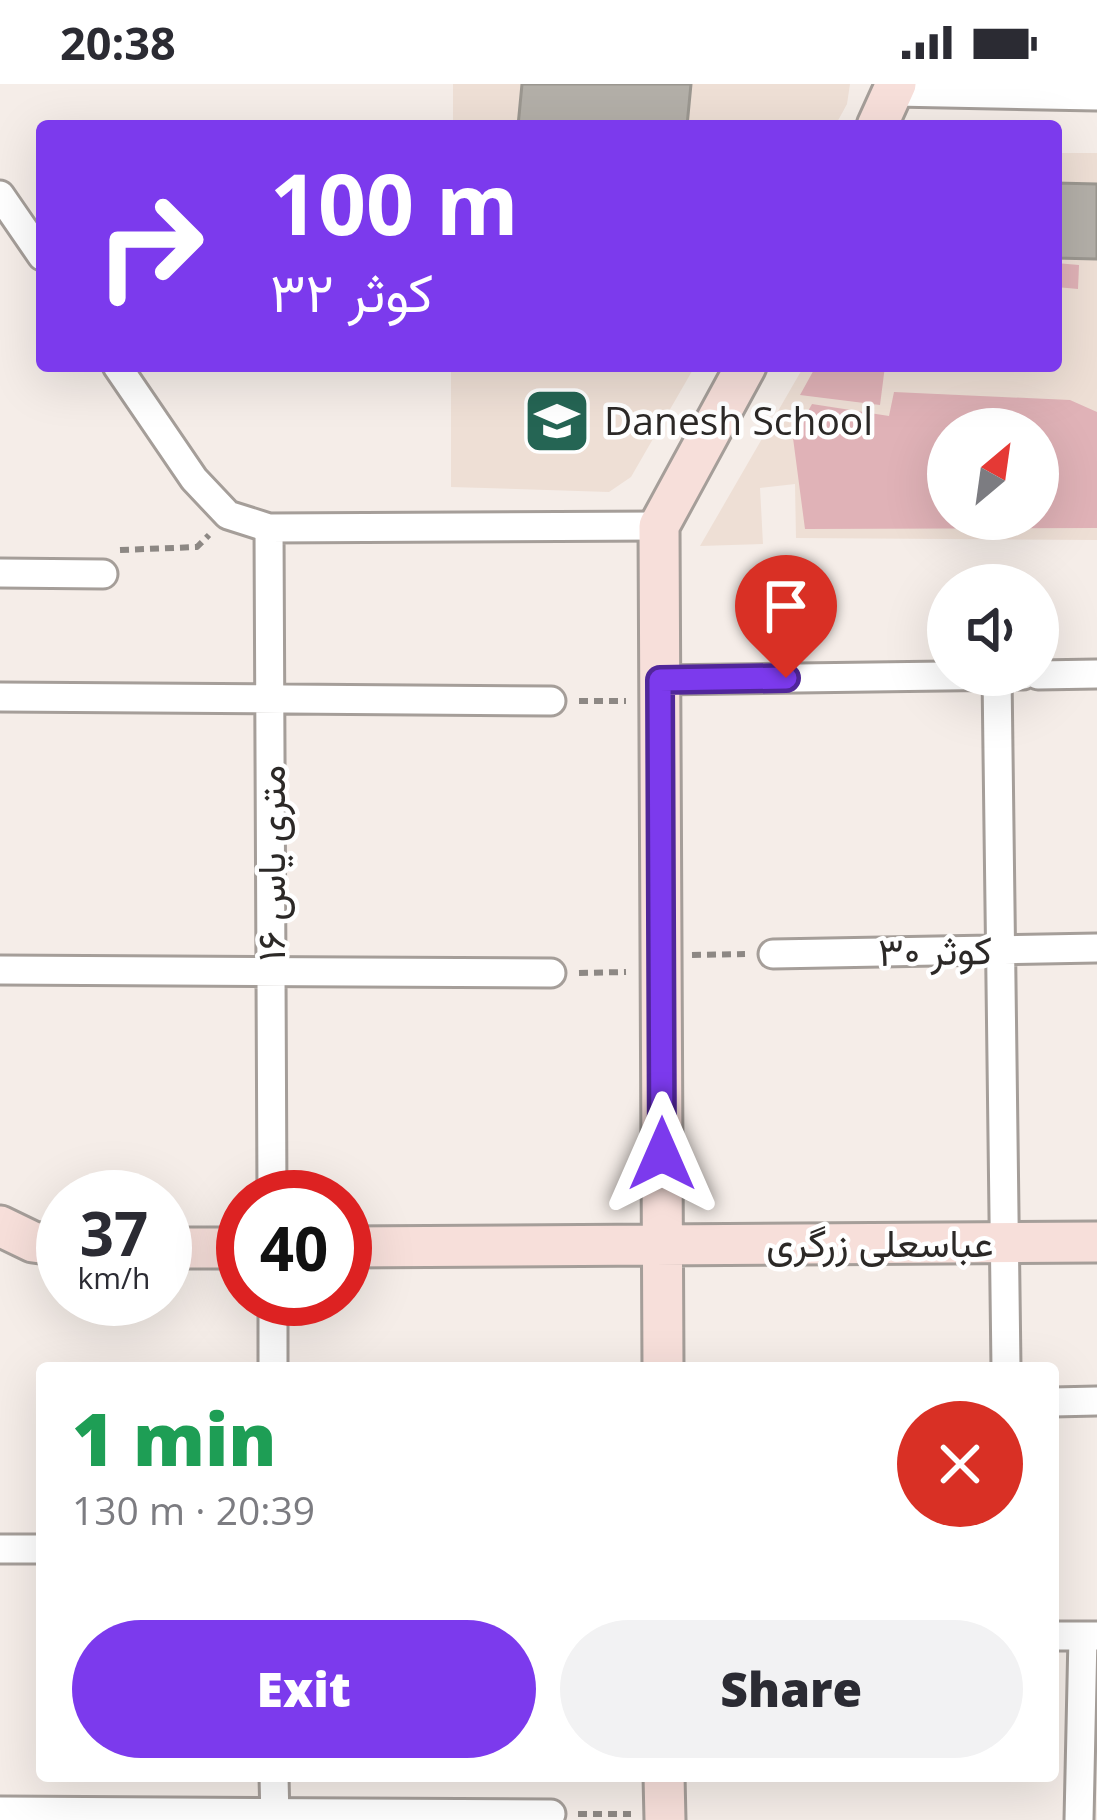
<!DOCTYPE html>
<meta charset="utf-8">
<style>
body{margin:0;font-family:"Open Sans",Vazirmatn,sans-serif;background:#f2f2f3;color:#2b2b33;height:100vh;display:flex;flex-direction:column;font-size:45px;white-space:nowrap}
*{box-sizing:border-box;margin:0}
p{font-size:39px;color:#7c7c81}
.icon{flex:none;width:66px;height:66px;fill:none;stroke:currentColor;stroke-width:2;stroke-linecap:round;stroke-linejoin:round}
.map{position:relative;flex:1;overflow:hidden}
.drawer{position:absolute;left:36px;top:1278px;width:1023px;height:420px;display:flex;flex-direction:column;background:#fff;border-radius:12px;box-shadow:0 12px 48px #0002}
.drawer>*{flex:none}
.top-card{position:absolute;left:36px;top:36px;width:1026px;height:252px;border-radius:12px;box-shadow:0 12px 48px #0002;background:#7c3aed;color:#fff;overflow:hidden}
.needle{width:78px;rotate:29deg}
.tools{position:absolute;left:927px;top:324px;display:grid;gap:24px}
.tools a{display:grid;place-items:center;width:132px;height:132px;border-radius:50%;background:#fff;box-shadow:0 12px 48px #0002;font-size:60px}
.speed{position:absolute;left:36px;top:1086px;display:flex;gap:24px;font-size:60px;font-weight:700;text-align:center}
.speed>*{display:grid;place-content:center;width:156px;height:156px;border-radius:50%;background:#fff;box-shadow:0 12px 48px #0002;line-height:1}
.speed small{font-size:30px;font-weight:400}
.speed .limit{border:18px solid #d22;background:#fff;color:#111}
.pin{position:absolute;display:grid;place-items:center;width:102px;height:102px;color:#fff;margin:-123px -51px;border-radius:50% 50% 50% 0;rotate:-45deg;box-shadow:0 0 12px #0007}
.pin .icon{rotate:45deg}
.me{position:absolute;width:132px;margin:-66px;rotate:0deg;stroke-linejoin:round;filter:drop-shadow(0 0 9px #0008)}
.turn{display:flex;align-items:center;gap:42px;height:252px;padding:0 36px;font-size:54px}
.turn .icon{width:156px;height:156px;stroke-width:2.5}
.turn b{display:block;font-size:84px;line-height:102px}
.round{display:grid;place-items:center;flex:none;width:126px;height:126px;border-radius:63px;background:#f2f2f3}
.overview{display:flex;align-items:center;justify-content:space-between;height:204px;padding:0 36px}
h1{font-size:72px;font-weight:800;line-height:90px;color:#1e9e55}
.button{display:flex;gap:24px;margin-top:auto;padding:24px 36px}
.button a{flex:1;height:138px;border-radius:72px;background:#7c3aed;color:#fff;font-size:48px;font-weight:800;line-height:138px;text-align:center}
.button a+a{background:#f2f2f3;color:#2b2b33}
.status{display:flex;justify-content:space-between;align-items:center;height:84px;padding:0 60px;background:#fff;direction:ltr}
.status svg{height:33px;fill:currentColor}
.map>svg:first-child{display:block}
.built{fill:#eedfd5;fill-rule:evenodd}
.green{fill:#e0b2b7;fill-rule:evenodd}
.building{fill:#b3afa8;stroke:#9b9790;stroke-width:3}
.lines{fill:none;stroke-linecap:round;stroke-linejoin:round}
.street-casing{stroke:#a59e99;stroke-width:33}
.secondary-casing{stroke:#a59e99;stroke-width:45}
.path{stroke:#8d8884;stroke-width:6;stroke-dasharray:9 6;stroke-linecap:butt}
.street{stroke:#fff;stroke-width:27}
.secondary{stroke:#f7dfda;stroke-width:39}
.route-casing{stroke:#51269a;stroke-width:30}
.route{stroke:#7c3aed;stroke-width:21}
.labels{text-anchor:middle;stroke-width:9;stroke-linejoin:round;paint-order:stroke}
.poi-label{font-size:39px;fill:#2c2927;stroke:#fff;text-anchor:start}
.street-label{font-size:39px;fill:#2c2927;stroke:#fff}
</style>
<div class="status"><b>20:38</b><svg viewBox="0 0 49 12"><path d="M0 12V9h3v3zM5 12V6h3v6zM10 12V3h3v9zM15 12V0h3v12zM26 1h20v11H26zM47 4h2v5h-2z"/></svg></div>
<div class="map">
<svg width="1097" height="1736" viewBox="0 0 1097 1736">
<rect width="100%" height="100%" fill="#f5ede8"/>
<path class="built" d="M453,0h397l-3,20 -12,22h-382z
M1056,69h41v387l-301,-2 -1,-54 -35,4 3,56 -63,2 104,-180h252zM948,345h90v90h-90z
M451,282h244l-64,111 -22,15 -158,-5z"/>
<path class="green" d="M1056,179l23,2 -1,24 -22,-2z
M816,282h69l-5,39 -80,-10z
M894,308l176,8 27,12v116l-292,1 -12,-91 19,-34 77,12zM948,345h90v90h-90z"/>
<path class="building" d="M522,0h169l-4,42h-169z
M1056,99l41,1v75l-41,-1z"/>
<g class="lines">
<defs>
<path id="street" d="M895,8l202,4
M0,111l42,61
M117,282l77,113 34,36 41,13 390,-2
M269,444l3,669
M0,489l103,1
M997,591l9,693
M1038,591l59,-1
M660,596l363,-5
M0,613l551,4
M773,870l324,-6
M0,886l551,3
M273,1215v69
M1053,1318l44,-1
M0,1465h42
M1053,1552h44
M274,1692l1,44
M0,1727l551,3
M1079,1736l4,-184"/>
<path id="secondary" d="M877,42l19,-42
M0,1142l33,16 30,4
M345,1163l752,-5
M165,1164h78
M663,1284l-4,-842 87,-160
M664,1692l1,44"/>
</defs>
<use href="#street" class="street-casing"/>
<use href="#secondary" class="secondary-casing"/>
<path class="path" d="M120,466l77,-3 12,-12
M579,617h47
M692,871l53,-1
M579,889l47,-1
M578,1730h53"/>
<use href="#street" class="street"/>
<use href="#secondary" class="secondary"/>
</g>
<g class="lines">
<defs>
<path id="route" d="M662,1070l-2,-474 126,-2"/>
</defs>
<use href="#route" class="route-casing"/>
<use href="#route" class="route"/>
</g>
<defs>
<symbol id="school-square" viewBox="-11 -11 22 22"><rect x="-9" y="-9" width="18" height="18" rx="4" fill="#256554" stroke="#fff"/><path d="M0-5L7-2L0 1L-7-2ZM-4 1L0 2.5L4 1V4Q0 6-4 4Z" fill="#fff"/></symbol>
</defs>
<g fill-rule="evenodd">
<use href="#school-square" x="519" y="299" width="76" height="76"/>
</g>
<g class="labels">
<g class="poi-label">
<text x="604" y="351">Danesh School</text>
</g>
<g class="street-label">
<text transform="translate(271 779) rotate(-90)" y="14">۱۶ متری یاس</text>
<text transform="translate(935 867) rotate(-1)" y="14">کوثر ۳۰</text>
<text x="880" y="1173">عباسعلی زرگری</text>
</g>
</g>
</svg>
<div class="tools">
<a><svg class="needle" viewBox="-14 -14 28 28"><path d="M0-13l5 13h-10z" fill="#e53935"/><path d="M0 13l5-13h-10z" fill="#7c7c81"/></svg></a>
<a><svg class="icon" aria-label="sound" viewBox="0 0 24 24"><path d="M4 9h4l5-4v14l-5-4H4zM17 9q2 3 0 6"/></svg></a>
</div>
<div class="speed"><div>37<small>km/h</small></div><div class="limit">40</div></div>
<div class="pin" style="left:786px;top:594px;background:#d93025"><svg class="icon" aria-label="arrive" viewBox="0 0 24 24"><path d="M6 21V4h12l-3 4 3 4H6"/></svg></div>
<svg class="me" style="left:662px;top:1070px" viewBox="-20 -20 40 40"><path d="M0-17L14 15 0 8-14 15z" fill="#7c3aed" stroke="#fff" stroke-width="4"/></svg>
<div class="top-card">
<div class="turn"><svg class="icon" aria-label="right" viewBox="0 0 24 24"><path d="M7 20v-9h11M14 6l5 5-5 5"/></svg><div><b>100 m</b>کوثر ۳۲</div></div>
</div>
<section class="drawer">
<div class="overview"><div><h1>1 min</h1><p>130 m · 20:39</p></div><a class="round" style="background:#d93025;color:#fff"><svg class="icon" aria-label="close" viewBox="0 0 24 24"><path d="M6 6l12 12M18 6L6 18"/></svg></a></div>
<div class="button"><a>Exit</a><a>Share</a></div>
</section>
</div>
